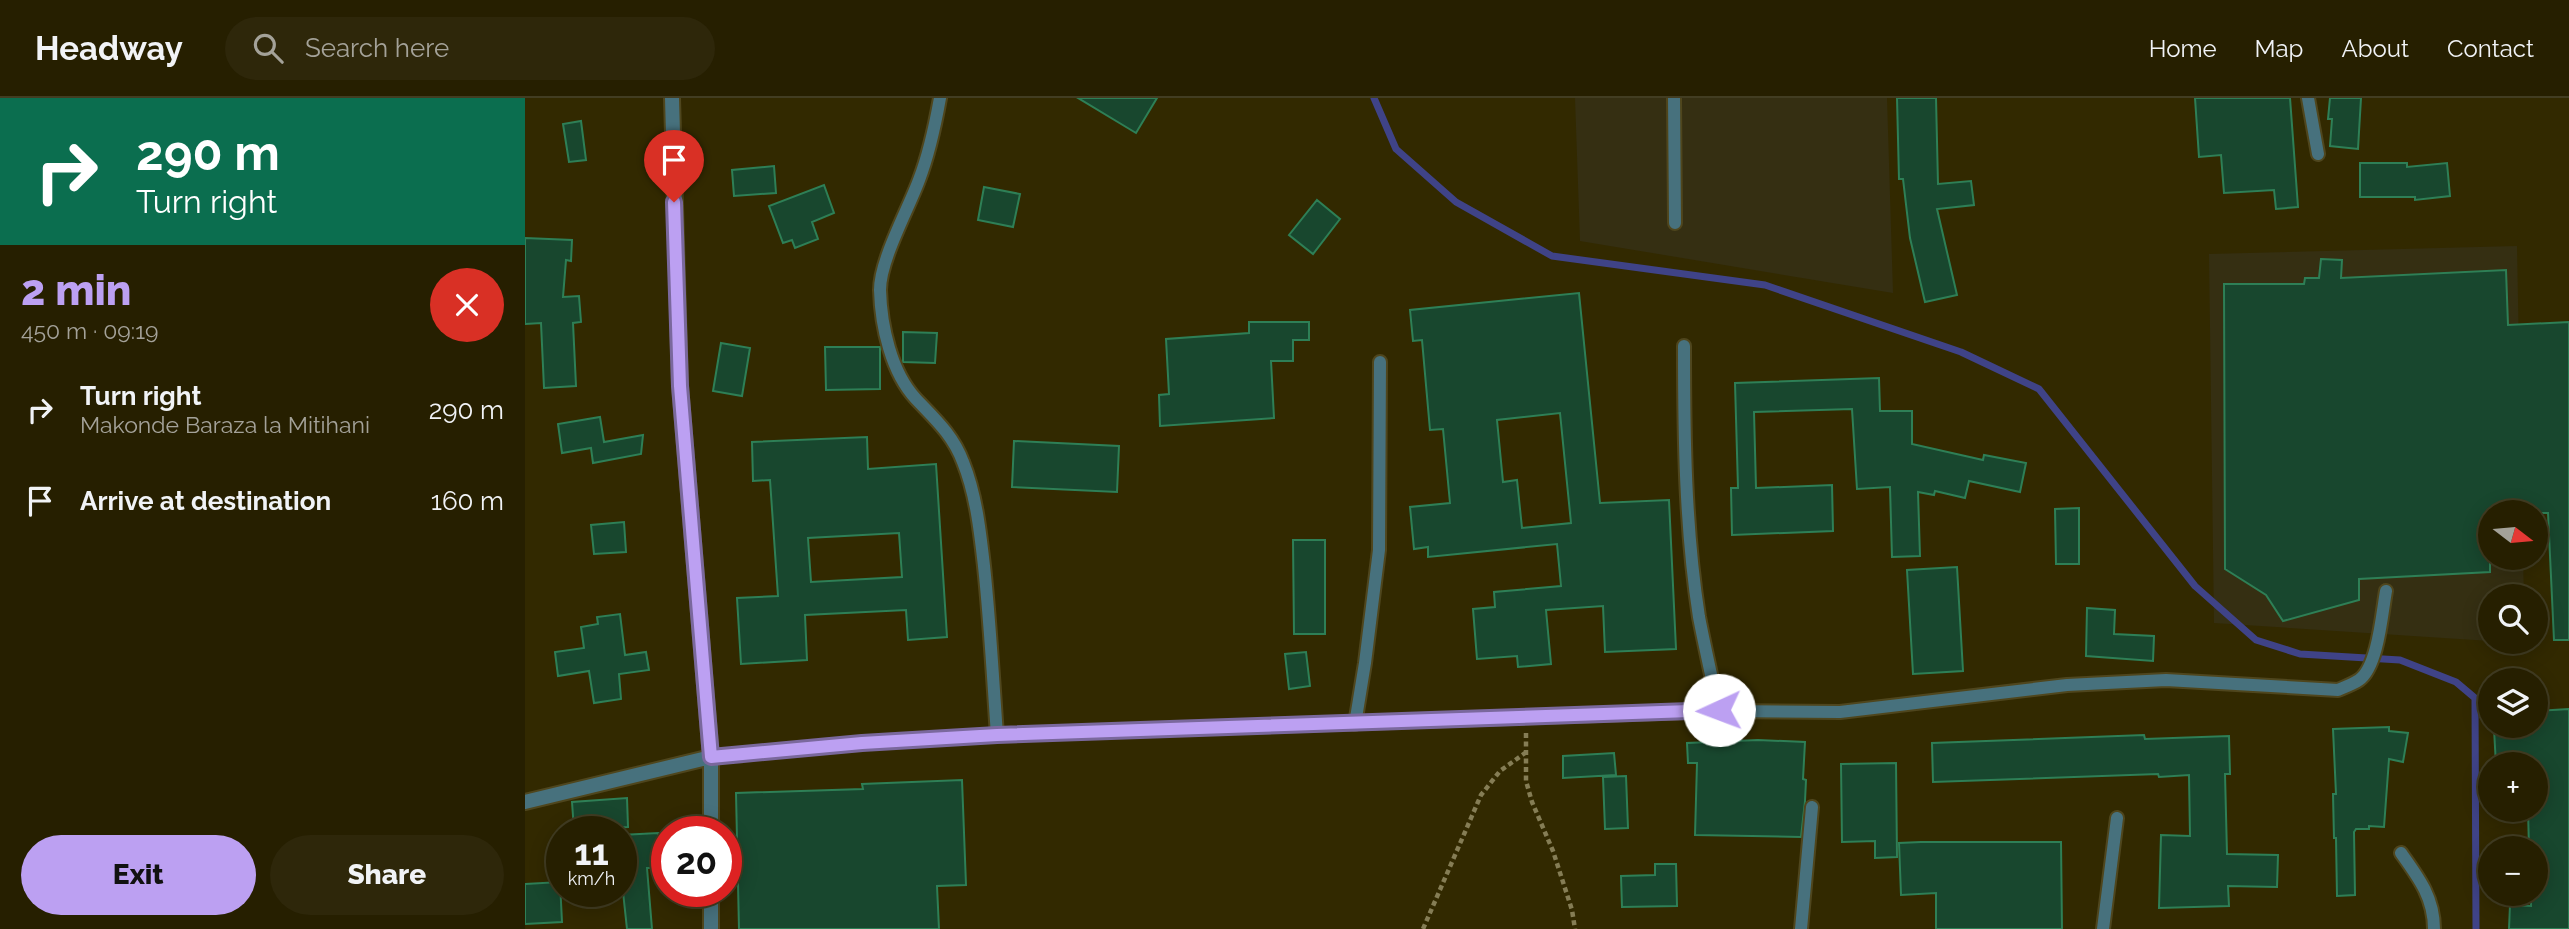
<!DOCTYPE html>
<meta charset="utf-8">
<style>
body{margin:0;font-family:Raleway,sans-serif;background:#2e270a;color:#f1f3f6;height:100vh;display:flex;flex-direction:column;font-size:26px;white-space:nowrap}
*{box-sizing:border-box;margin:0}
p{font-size:23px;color:#a4a299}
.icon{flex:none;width:38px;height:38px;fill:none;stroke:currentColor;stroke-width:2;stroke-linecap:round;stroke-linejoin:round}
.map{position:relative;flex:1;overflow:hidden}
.side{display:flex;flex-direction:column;background:#261f00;width:525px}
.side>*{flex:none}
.banner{background:#0b6e4f;color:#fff;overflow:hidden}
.needle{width:46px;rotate:106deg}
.buttons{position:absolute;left:1953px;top:402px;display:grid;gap:14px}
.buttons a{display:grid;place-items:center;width:70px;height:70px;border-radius:50%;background:#261f00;box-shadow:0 4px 18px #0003,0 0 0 2px #423d22;font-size:35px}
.speed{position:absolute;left:21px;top:718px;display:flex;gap:14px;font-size:35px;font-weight:700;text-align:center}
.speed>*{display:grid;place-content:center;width:91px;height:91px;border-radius:50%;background:#261f00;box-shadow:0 4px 18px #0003,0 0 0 2px #423d22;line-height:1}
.speed small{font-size:18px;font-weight:400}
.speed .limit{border:10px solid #d22;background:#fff;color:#111}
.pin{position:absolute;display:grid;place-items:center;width:60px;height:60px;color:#fff;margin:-72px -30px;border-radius:50% 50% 50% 0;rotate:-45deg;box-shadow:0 0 7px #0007}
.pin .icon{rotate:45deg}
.me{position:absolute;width:77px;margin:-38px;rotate:268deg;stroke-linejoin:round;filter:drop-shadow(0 0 5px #0008)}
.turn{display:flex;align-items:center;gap:24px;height:147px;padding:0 21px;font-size:32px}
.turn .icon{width:91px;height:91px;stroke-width:2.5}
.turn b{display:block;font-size:49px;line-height:60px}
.round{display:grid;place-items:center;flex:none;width:74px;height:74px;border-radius:37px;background:#2e270a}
.summary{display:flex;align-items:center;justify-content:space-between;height:119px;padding:0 21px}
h1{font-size:42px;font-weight:800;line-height:52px;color:#bca0f2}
.primary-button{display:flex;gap:14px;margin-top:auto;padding:14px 21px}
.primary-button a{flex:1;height:80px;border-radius:42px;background:#bca0f2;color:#111;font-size:28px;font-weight:800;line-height:80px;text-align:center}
.primary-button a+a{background:#2e270a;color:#f1f3f6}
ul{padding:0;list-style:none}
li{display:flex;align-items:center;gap:21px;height:91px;padding:0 21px}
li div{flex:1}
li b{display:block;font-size:26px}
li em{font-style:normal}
header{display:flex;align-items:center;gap:42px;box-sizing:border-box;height:98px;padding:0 35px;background:#261f00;border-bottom:2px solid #423d22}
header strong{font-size:33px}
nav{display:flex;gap:38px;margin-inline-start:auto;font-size:24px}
.search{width:490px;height:63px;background:#2e270a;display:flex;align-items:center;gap:18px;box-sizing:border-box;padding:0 24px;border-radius:38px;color:#a4a299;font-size:26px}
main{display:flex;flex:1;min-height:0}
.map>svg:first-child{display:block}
.built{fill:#352f12}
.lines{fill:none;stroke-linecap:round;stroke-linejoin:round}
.stream{stroke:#3f4387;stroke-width:7}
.building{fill:#18472e;stroke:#2e7f56;stroke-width:2;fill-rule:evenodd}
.lane-casing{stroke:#4f461d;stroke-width:16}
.street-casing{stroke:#4f461d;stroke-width:18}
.path{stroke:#857d55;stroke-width:4.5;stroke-dasharray:5 3.5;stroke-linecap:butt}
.lane{stroke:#47717d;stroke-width:12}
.street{stroke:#47717d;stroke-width:14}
.route-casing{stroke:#7a689d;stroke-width:18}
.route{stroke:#bca0f2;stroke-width:12}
</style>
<header>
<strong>Headway</strong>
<div class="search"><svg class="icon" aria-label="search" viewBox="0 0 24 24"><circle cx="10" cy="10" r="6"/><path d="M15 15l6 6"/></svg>Search here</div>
<nav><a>Home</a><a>Map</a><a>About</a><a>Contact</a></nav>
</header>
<main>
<section class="side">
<div class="banner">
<div class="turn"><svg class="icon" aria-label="right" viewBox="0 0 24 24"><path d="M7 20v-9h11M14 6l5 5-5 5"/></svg><div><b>290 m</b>Turn right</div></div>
</div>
<div class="summary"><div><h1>2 min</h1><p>450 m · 09:19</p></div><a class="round" style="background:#d93025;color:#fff"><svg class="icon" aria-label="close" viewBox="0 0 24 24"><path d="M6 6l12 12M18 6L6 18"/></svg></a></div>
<ul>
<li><svg class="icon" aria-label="right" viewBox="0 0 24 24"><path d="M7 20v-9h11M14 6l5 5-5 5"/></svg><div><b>Turn right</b><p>Makonde Baraza la Mitihani</p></div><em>290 m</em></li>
<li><svg class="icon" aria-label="arrive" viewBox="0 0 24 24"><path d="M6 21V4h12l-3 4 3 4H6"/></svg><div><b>Arrive at destination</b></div><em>160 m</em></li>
</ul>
<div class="primary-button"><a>Exit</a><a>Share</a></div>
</section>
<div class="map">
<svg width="2044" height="831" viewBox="0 0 2044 831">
<rect width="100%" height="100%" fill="#322900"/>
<path class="built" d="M1050,0h312l6,195 -313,-52z
M1992,148l5,267h-32v45h33l1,39h-34v44l-276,-18 -5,-369z"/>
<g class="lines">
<path class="stream" d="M849,0l22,51 60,53 96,54 213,29 196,67 78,37 156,197 61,54 44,14 100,6 56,22 19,16 1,231"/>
</g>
<path class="building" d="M553,0h79l-21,35z
M1372,0h39l2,86 33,-3 3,24 -37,4 20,86 -32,7 -15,-64 -7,-59h-4z
M1670,0h95l8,109 -22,2 -2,-19 -50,3 -3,-38 -22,2z
M1805,0h31l-3,51 -28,-3 2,-27h-4z
M56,23l5,39 -17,2 -6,-38z
M1835,65h47v4l40,-4 3,33 -35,4v-3h-55z
M249,68l2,27 -42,3 -2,-26z
M299,87l10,28 -22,9 6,17 -23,9 -3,-8 -9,3 -14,-37z
M459,89l36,7 -7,33 -35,-7z
M792,102l23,19 -27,35 -24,-19z
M0,140l47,2 -1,21 -5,-1 -3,37 16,-1 2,26 -8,1 3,63 -32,2 -3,-65 -16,1z
M1796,161l21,1 -1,18 165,-8 2,55 61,-3v318h-15l-6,-127h-58v59l-131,7v21l-76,21 -17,-26 -41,-26 -1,-285h80l1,-6h14z
M1054,195l21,210 69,-3 7,149 -71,3 -2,-46 -57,4 5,54 -33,3 -1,-11 -40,3 -4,-50 22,-2 -1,-15 67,-6 -4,-42 -129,13v-10l-14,2 -4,-42 40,-4 -7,-74 -13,1 -8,-90 -9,1 -3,-31zM1035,315l11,110 -49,5 -5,-48 -14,2 -6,-62z
M724,224h60v18h-16v21h-22l3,57 -114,8 -1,-31 10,-1 -3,-55 83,-6z
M378,234l34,1 -2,30 -32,-1z
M196,245l29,5 -8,48 -29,-5z
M300,249h55v42l-54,1z
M1354,280l1,33h32v33l71,16 1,-5 42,8 -6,29 -51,-11 -4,17 -30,-7 -1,4 -16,-3 2,64 -28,1 -2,-70 -33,2 -5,-80 -98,3 2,76 76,-3 1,46 -101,4 -1,-47h7l-3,-105z
M75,319l4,25 39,-7 -2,19 -48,9 -2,-15 -29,5 -4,-29z
M342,339l1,32 68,-5 11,173 -39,3 -2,-30 -101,5 2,45 -66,4 -4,-66 41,-2 -8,-116 -17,1 -1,-39zM374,435l3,44 -91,5 -3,-44z
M489,343l105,5 -2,46 -105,-5z
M1554,410v56h-23l-1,-55z
M99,424l2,30 -32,2 -3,-29z
M768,442h32v94h-31z
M1432,469l6,104 -50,3 -6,-104z
M1562,510l28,2 -1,24 40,2 -1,25 -67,-5z
M95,516l5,41 21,-3 3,18 -30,4 2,25 -27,4 -5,-32 -31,5 -3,-24 29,-4 -3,-21 17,-3 -1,-7z
M781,554l4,34 -21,3 -4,-35z
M2044,611v220h-60l1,-24 21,1v-12h5v-45h-7l-1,-39h8v-45h-40l-2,-36 42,-3v-15z
M1864,629v4l19,2 -5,29 -14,-3 -5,68 -15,-1v3h-13l-2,3 1,63 -18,1 -1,-58h-2l-1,-44h3l-3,-65z
M1619,637l1,4 84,-3 1,38h-5l2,80 51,1 -1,32 -49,-1 1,20 -70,2 2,-73 29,1 -1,-61 -30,2 -1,-3 -225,8 -1,-39z
M1233,642l47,2 -2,37 3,1 -1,21 -4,36 -106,-2 2,-72h-9l-1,-20z
M1089,655l2,22 -53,3v-22z
M1371,665l1,94 -22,1v-17l-33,1 -1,-78z
M1101,678l2,52 -23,1 -2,-52z
M437,682l4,105 -29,1 2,43h-200l-3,-136 127,-4 -1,-5z
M102,700l1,29 -54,3 -2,-28z
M133,735l1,35h-12l5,61h-25l-6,-56v-38z
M1396,744h140l1,87h-126v-36l-35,2 -2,-52z
M1130,766h21l1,42 -55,1 -1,-31 34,-1z
M35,784l2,40 -37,2v-40z"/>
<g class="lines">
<defs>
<path id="lane" d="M415,0c-5,28 -11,56 -21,82 -11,30 -39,80 -39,110 1,36 11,82 36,109 19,20 37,36 47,63 13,32 17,69 21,104 6,56 9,113 13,169
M1149,0l1,125
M1783,0l10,56
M1159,248c0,90 1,181 15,271 6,31 13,62 20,94
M830,626l10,-61 14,-113 1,-188
M186,659l151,-14 135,-8 722,-24 121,1 227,-27 99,-5 172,10c7,-3 15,-6 21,-10 19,-13 23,-67 27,-89
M1876,755c18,25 33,45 33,76
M1276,831l11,-122
M1578,831l14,-111"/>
<path id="street" d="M147,0l8,288 31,371v74
M0,704l186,-45
M186,793v38"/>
</defs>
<use href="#lane" class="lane-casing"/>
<use href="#street" class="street-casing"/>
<path class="path" d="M1001,635v48l6,21 21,49 19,59 3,19
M898,831l58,-134 19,-24 25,-18"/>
<use href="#lane" class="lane"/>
<use href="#street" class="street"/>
</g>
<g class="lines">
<defs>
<path id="route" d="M149,104l6,184 31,371 151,-14 135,-8 722,-25"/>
</defs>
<use href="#route" class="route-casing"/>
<use href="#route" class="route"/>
</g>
</svg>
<div class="buttons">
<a><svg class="needle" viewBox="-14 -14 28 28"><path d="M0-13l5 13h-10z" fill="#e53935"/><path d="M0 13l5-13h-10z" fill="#a4a299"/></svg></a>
<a><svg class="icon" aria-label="search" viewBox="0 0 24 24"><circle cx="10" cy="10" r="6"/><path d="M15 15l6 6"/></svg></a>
<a><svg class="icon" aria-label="layers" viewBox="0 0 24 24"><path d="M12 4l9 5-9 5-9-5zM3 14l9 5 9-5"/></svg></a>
<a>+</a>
<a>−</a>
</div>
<div class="speed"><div>11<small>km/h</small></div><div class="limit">20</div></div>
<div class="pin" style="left:149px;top:104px;background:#d93025"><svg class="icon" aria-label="arrive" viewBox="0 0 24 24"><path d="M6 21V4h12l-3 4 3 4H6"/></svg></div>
<svg class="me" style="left:1194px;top:612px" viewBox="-20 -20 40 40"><circle r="19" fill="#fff"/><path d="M0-13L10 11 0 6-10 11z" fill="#bca0f2"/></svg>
</div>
</main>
